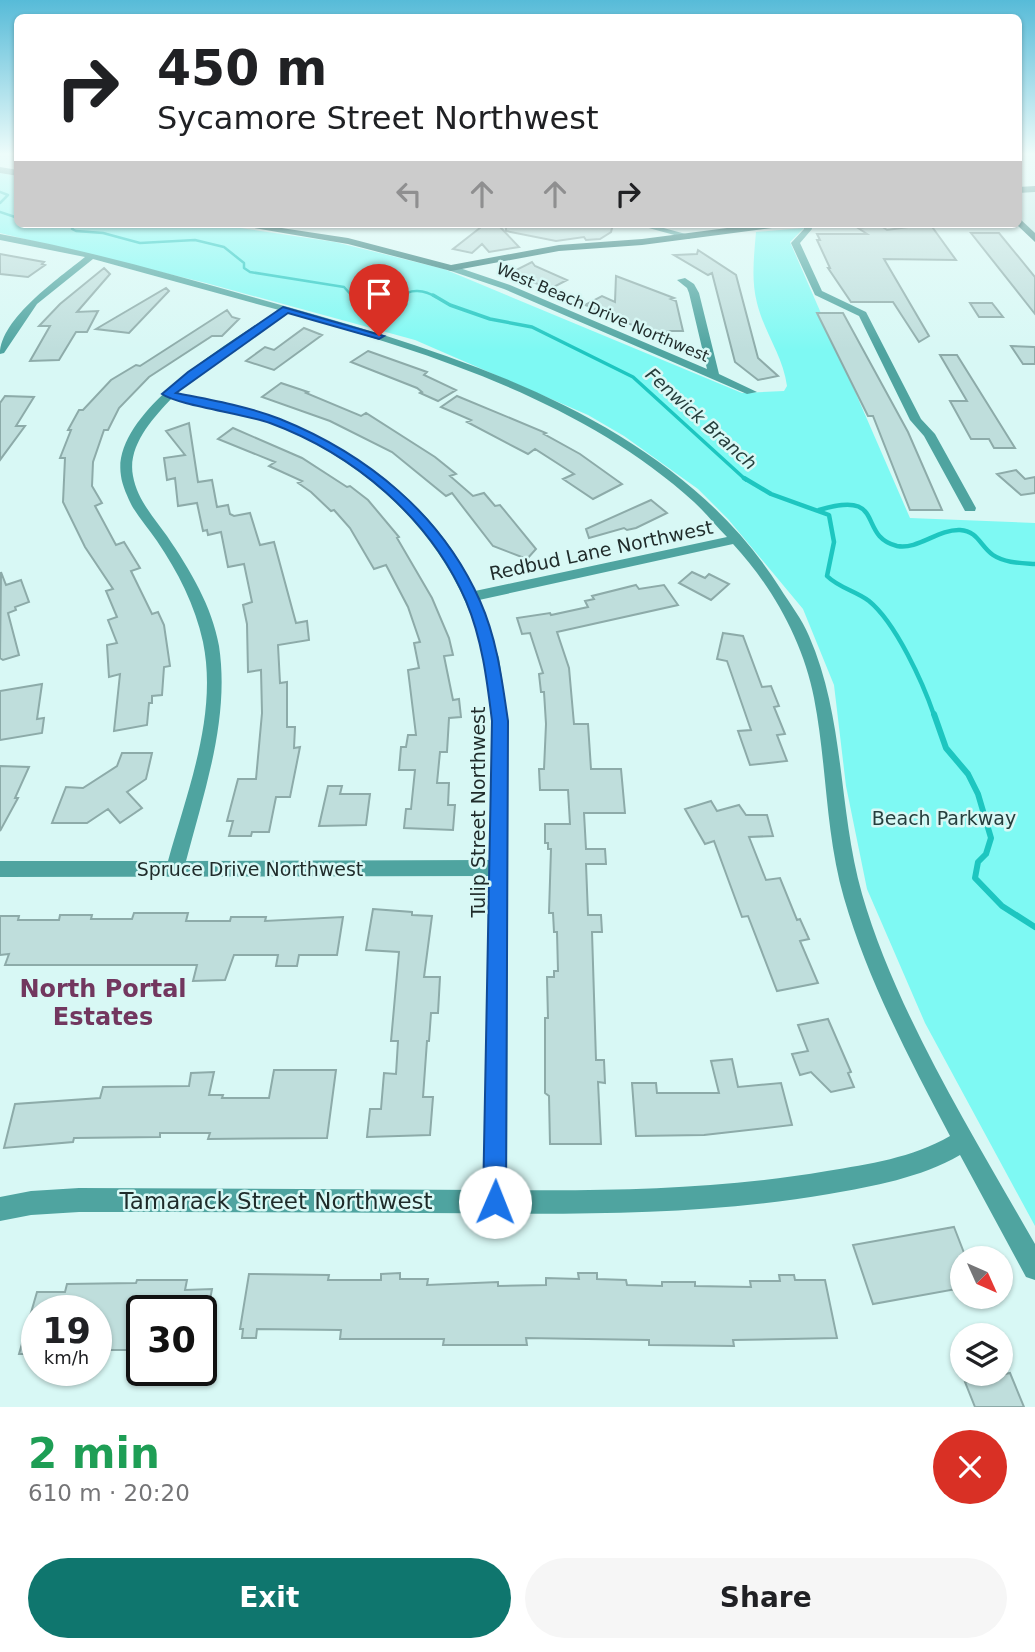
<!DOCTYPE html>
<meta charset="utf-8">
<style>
body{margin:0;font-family:"DejaVu Sans",sans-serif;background:#f6f6f6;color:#202124;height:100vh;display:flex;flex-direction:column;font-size:26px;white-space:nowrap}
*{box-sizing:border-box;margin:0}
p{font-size:23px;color:#757577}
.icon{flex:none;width:38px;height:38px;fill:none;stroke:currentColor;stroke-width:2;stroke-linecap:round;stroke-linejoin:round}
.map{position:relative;height:1407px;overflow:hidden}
.sheet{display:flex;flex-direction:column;background:#fff;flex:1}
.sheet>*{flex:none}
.hud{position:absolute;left:14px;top:14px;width:1008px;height:214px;border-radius:10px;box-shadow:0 2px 5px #0004;background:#fff;color:#202124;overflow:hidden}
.needle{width:46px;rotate:135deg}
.controls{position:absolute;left:950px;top:1246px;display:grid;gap:14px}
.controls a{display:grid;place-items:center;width:63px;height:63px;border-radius:50%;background:#fff;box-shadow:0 2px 5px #0004;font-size:35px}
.speed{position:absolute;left:21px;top:1295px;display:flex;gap:14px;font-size:35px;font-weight:700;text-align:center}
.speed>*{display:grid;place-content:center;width:91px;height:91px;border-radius:50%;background:#fff;box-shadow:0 2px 5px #0004;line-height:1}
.speed small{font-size:18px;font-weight:400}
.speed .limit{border:4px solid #111;border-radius:10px;background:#fff;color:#111}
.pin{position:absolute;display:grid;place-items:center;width:60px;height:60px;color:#fff;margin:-72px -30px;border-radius:50% 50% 50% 0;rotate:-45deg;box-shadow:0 0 7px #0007}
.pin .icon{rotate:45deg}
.me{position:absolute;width:77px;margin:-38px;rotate:1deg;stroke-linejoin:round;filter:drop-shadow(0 0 5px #0008)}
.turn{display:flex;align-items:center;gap:24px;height:147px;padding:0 28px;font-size:32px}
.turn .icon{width:91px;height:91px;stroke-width:2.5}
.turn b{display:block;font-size:49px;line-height:60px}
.lanes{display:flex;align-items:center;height:66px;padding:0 28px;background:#0003;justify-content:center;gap:35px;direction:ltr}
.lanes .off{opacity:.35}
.round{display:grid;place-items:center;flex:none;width:74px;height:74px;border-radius:37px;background:#f6f6f6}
.head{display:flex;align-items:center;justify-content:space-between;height:119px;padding:0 28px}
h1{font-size:42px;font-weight:600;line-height:52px;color:#1e9e55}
.button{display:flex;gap:14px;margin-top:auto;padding:14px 28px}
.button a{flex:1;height:80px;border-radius:42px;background:#0f766e;color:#fff;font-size:28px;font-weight:600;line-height:80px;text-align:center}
.button a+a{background:#f6f6f6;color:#202124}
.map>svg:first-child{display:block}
.built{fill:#c2eae7}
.green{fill:#7ef9f3}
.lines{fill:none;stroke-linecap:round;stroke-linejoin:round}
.stream-far3{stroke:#1dc6c0;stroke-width:2.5}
.stream-far2{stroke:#1dc6c0;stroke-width:3.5}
.stream-far1{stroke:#1dc6c0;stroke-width:4.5}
.stream{stroke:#1dc6c0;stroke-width:6}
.building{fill:#bfdedc;stroke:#8daba9;stroke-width:2}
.street{fill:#4fa4a0;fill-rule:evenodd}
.secondary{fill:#277673;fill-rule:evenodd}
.route{fill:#1a73e8;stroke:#114b97;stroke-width:2}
.labels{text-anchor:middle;stroke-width:5;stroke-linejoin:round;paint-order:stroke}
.far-street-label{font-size:16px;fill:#1f2b2a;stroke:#d8f8f5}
.far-water-label{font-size:18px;font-style:italic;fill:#253e3c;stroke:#d8f8f5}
.street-label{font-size:19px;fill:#1f2b2a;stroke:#d8f8f5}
.park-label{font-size:19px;fill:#253e3d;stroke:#d8f8f5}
.near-street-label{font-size:23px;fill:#1f2b2a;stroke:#d8f8f5}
.near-neighbourhood-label{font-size:24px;font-weight:bold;fill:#72375f;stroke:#d8f8f5}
</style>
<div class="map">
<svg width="1035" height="1407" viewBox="0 0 1035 1407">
<rect width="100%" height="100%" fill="#d8f8f5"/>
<path class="built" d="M1035,188v50l-16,-19 -1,-29z"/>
<path class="green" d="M0,173l17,3 1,48h195l122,18 109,27 298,124 42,-2 3,-5c-4,-30 -23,-54 -30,-83 -6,-23 -3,-47 -1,-71l48,-4 -14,14 120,276 125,5v703l-110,-203 -58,-134 -21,-103 -12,-101 -31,-76 -75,-90 -30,-30 -74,-53 -36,-21 -173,-75 -209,-57 -206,-50z"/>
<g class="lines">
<path class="stream-far3" d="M0,192l8,3 -8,8
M0,212l18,6
M75,224l-3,5 4,2 27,2 37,10 55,-3 29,7 20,16v5l6,4 94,15 9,10
M402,297c7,-9 23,-7 34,0"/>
<path class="stream-far2" d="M352,295l7,15 23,3 22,-6 2,-3 -5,-9
M433,295l17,10 40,14 42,8 101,50 113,103"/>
<path class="stream-far1" d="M744,478l27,16 58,21 5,27 -7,34c12,12 29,15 42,25 27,22 54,82 65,114
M819,510c69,-21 37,26 78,36 21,4 41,-17 63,-16 18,1 20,16 33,25 12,8 28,8 42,9"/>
<path class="stream" d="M934,714l12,34 22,26 10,20 13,44 -5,16 -8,8 -3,16 27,28 33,21"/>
</g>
<path class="building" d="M485,224h20l-4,4 18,19 -30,5 -7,-8 -10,9 -19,-4z
M506,224h104l2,4 -1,4 -11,7 -14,1 -2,-3 -28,4 -50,-10z
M930,224l26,36 -72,-1 45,77 -10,6 -26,-40h-42l-23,-34h2l-13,-28h3l-3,-6h50l-9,-6 22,-3 7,5z
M971,233h28l36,44v37z
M698,250l38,25 22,83 20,18 -20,4 -23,-18 -23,-89 -4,2 -34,-20 23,-1z
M0,254l44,8 -2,2 3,1 -17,12 -28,-3z
M532,262l3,4 32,14 -17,9 -40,-16z
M104,268l6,6 -33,38 21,-1 -11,21h-11l-17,28 -29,1 20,-35h-11l21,-22z
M616,276l58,22 -3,1 5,2 7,30h-14l-11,5 -73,-31 17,-9 13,6z
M166,288l3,3 -40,42 -33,-4z
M970,303h22l11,14h-24z
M227,310l5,7 7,2 -17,17h-10l-63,41 -30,31 -11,22h-4l-11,32 -1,24 10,17 -7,3 21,39 8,-3 16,26 -9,3 21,43 6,-2 6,13 6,41 -6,1 -2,28 -10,1v7h-3l-2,22 -33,6 6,-57 -11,3 -2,-32 10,-2 -9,-23 9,-3 -11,-26 7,-2 -28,-42 -22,-45 2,-44h-5l11,-28h-3l11,-20h4l28,-30 25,-15 4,1z
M817,313h26l65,119 34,78h-32l-37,-94h-5z
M304,328l18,7 -48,35 -28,-9 19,-14 9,3z
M1011,346l24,1v17h-12z
M368,351l59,21 -3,3 32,15 -18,11 -18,-8 2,-1 -5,-4 -66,-26z
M940,355h17l58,93h-21l-5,-9h-18l-21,-38h17z
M281,383l27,9 -2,1 55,23 5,-3 69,44 21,17 -6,2 23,20 11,-3 11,13 5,-1 36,44 -9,10 -34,-13 -41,-53 -6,3 -54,-44 -62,-31 -68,-24z
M5,396l29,1 -18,29h9l-25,34v-57z
M457,396l89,37 -2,1 36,20 42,30 -29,15 -30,-20 11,-5 -39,-25 -7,5 -61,-32 4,-2 -30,-13z
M189,423l9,59 14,-2 5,27 11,-2 2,9 4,2 16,-3 10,32 14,-3 22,81 11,-2 2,19 -31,5 2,38 7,-1v45h8l-1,21 6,-1 -10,50h-14l-7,35h-17l-1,4h-22l4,-15h-6l11,-42h18l6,-66 -1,-43 -13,2 -1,-48 -4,-19 9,-3 -8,-38 -16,3 -7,-35 -13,3 -1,-5 -4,1 -6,-28 -19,3 -3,-28 -8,2 -3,-22 21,-3 -19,-24z
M233,428l69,30 45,29 3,-1 18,14 31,37 -2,1 35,60 17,40 4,17 -9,1 9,44 6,-1 2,18 -12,1 -2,34h-7l-3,31h12l-1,22h7l-2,25 -49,-2 2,-19h5l4,-39h-16l2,-23h5l2,-12h8l-8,-65 11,-2 -5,-25 6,-1 -12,-35 -22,-42 -12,4 -24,-41 -16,-18 -3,1 -20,-19 -13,-9 4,-2 -33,-15 6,-4 -57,-23z
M1016,470l9,9 10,-2v16l-14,2 -24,-21z
M651,500l16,13 -31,15 -9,2 -3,-2 -35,10 -3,-9z
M1,572l5,13 15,-5 8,22 -14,5 1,3 -8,3 11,42 -16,5 -3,-2z
M692,572l13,6 4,-4 20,10 -18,16 -32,-17z
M636,585l3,4 25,-4 14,20 -121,27 12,36 5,56h14l3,45h30l4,44h-41l2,36h19l1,15h-20l2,51h13l1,17h-10l4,128h8l1,23 -7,-1 3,62h-51l-1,-48 -4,-3v-75h3l-1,-41h7v-6h4l-1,-39h-3l-1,-19h-4l2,-64h-3v-6h-3v-19h25l-2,-34h-28l-1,-21h5l2,-45 -2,-32h-3l-2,-18 4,-1 -13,-40 -8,1 -5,-16 33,-5 1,2 37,-8 -3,-6 9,-2 -2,-3z
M723,633l20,3 19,51 9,-1 8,20 -5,1 11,27 -8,1 10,26 -37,4 -12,-34 13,-1 -24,-69 -10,-2z
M42,684l-5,35 7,-1 -2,15 -42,7v-49z
M122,753h30l-6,26 -19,13 15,16 -22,15 -12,-14 -21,14h-35l14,-36 17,1 34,-22z
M0,766l29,1 -14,31h3l-18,33z
M328,786h14l-2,8h30l-4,31 -47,1z
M711,801l6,10 22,-6 7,10h21l6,21 -24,1 17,43 14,-2 17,42 3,-1 9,20 -9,2 18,42 -41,8 -29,-75 -6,1 -28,-76 -9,3 -20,-35z
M373,909l39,3v3l20,1 -8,61h16l-2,36h-7l-2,28h-2l-4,56h10l-3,38 -63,2 3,-28h11l3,-36 12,1 2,-33h-7l8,-89 -33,-2z
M134,913h54l-2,8h44l1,-4h35l-1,4 78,-4 -6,38h-38l-2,11h-21l2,-11h-44l-9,25 -32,1 4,-16h-192l4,-11 -9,1v-39h19l-1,4h41l1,-5h32l-1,4h41z
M828,1019l23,53 -3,1 6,14 -23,5 -20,-20 -11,3 -8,-21 16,-3 -10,-26z
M732,1059l6,28 43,-4 11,42 -88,10 -68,1 -4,-53h24l1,10h62l-8,-32z
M274,1070h62l-9,68 -119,1 2,-6h-50v4l-86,1 -1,4 -69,6 11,-44 85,-6 3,-11 86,-1 2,-13 23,-1 -5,23h14l-1,3h47z
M954,1227l12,31h-4v30l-89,16 -20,-59z
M400,1273v6h28l-1,6 71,-3v4l48,-1v-7l33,1 -1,-6h19v6l29,1 1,5 35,1v-4h33v4l56,1 -1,-6h30l-1,-6h15l1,5h30l12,58 -104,2 1,6 -85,-1v-5l-123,-2 1,7h-84l1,-6h-104l1,-9 -84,-1 -1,9h-14l1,-9h-3l9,-55 80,1 -1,5h53v-6z
M137,1280h50l-2,10 27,-1 -4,22h-66v39h-46v-39h-59v43h-18l18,-62h28l2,-8 69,-1z
M1010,1373l14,34h-49l-10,-25z"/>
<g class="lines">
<path class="street" d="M634,224h15l44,12 -4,3z
M803,224h8l1,5 -12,14 22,48 44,21 55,107 14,15 41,74 -1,3h-10l-41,-75 -14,-16 -51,-104 -44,-21 -24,-52 13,-14z
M0,234c87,16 171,40 256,64 190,53 413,115 524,290 10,16 22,31 29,48 36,82 29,173 53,258 34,118 112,243 173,350v36l-9,-3 -66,-122c-40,23 -86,31 -131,39 -134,23 -271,20 -406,19 -115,-1 -229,-1 -344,-1l-48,3 -31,6v-24l31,-6 48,-3 405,2 5,-314 -489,1v-16h168c19,-69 50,-146 35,-219 -8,-37 -25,-70 -46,-101 -8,-12 -18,-23 -25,-35 -4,-8 -10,-21 -11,-30 -11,-64 112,-136 158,-166l-186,-51 -56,45 -33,49 -4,1c0,-35 59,-76 85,-97l-85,-17zM288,313c140,39 297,89 406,189 12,11 22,24 33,35l-252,54c-37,-85 -124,-148 -210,-177 -29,-10 -59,-15 -88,-21l30,-25zM172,398c31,7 62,12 92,23 110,40 202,131 222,249 11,62 5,127 4,190l-304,1c18,-69 44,-142 33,-215 -7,-40 -29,-76 -52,-110 -13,-18 -30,-37 -34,-60 -6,-30 20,-58 39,-78zM733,544c39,42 70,97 81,154 13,66 11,134 30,200 24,83 66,162 106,238 -38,22 -81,28 -123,35 -106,18 -213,20 -320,19l1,-469 -9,-63 -20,-58z
M451,265l59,20 197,84 -18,-76 -2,-5 -10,-8 8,-2 9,6 5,9 20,81 38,18 -10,2 -243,-105 -56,-19 -2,-2z"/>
<path class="secondary" d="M0,167l18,3v6l-18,-3z
M1035,186v6l-17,1v-6z
M1018,217l17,16v9l-19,-18z
M231,224h24l93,14 103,27 108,-20 83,-6 116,-15h27l-5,3 -138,18 -83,6 -108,20 -103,-27z"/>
</g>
<linearGradient id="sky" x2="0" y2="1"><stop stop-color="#57bbd8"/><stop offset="0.44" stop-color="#edfcfa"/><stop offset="1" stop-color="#edfcfa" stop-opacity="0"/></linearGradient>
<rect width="1035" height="350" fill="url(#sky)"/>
<path class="route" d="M283,307l101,29 -5,3 -91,-26 -112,80c35,7 71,13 104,26 87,35 162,96 200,182 17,38 22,79 28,120l-2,481 -3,8 -8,3 -9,-3 -3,-8 9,-481c-5,-41 -10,-82 -26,-120 -36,-83 -112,-147 -196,-178 -24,-9 -93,-18 -108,-29l26,-22z"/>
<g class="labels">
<g class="far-street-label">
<text transform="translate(603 312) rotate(23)" y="6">West Beach Drive Northwest</text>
</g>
<g class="far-water-label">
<text transform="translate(701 419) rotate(42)" y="6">Fenwick Branch</text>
</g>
<g class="street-label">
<text transform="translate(601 550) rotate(-12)" y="7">Redbud Lane Northwest</text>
<text transform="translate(478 812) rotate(-90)" y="7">Tulip Street Northwest</text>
<text x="250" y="876">Spruce Drive Northwest</text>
</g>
<g class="park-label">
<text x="944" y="825">Beach Parkway</text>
</g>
<g class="near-street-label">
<text x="276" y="1209">Tamarack Street Northwest</text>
</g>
<g class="near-neighbourhood-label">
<text x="103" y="997">North Portal<tspan x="103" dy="28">Estates</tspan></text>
</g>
</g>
</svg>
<div class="controls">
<a><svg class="needle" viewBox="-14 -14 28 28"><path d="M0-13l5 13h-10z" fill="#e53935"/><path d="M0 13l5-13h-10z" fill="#757577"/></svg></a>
<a><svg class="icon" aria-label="layers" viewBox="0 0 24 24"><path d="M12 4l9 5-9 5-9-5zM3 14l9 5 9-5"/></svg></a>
</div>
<div class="speed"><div>19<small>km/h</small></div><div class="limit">30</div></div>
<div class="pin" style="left:379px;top:336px;background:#d93025"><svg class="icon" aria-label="arrive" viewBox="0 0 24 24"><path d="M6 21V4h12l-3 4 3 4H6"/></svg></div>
<svg class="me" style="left:495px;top:1202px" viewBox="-20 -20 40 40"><circle r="19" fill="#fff"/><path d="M0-13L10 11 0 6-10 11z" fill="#1a73e8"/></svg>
<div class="hud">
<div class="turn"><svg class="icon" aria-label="right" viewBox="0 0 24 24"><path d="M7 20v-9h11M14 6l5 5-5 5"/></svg><div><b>450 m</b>Sycamore Street Northwest</div></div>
<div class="lanes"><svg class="icon off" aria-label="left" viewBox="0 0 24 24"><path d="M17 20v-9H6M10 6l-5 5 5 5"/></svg><svg class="icon off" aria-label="ahead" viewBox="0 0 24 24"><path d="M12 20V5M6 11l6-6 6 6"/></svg><svg class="icon off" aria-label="ahead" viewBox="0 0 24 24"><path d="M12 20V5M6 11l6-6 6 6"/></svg><svg class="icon" aria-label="right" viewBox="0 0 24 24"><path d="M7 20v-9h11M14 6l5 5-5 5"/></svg></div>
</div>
</div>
<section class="sheet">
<div class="head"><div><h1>2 min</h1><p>610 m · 20:20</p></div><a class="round" style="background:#d93025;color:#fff"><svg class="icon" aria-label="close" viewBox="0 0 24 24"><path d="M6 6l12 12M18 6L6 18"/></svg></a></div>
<div class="button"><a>Exit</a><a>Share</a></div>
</section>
